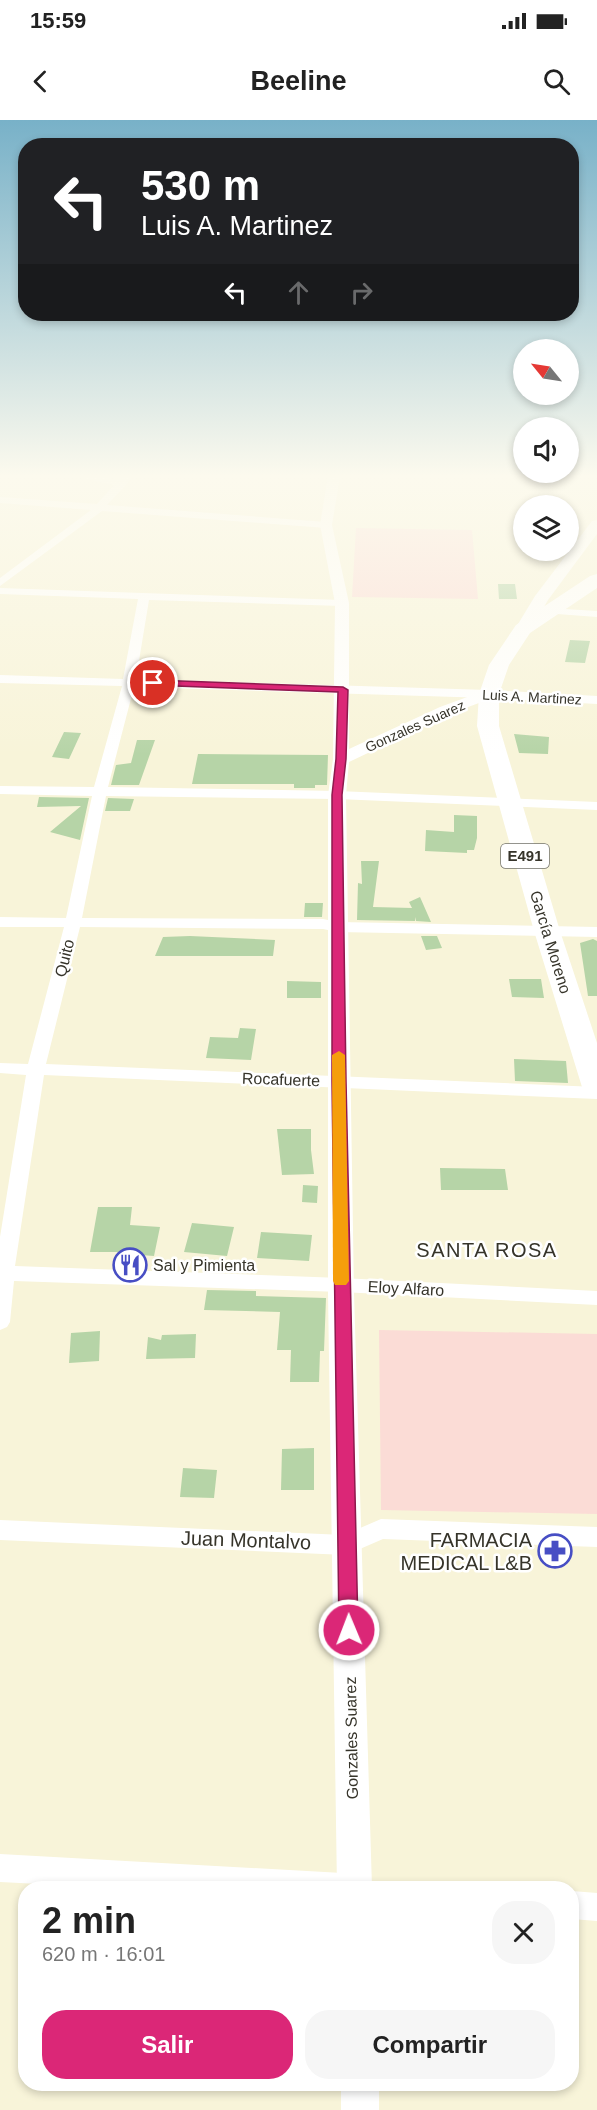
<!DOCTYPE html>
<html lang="es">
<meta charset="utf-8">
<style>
body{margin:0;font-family:Arial,sans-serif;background:#f6f6f6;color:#222;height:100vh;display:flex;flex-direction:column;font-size:22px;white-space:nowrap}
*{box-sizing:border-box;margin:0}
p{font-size:20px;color:#767676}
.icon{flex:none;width:33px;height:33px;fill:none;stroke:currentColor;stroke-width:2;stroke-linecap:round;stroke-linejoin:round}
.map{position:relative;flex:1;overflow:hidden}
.drawer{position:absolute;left:18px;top:1761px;width:561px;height:210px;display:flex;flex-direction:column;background:#fff;border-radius:24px;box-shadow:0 3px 9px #0003}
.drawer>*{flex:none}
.top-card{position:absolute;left:18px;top:18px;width:561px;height:183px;border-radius:24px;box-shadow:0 3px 9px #0003;background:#202124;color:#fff;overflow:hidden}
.needle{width:39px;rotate:300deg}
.controls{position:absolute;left:513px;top:219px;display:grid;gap:12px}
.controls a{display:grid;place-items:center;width:66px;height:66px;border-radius:50%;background:#fff;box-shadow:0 3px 9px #0003;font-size:30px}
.pin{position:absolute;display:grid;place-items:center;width:51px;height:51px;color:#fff;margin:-26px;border:3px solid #fff;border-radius:50%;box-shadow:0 2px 6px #0007}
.me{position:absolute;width:66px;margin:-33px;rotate:359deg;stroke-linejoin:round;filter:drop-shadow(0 0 4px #0008)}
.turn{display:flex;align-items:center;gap:21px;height:126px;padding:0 24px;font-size:27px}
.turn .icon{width:78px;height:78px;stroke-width:2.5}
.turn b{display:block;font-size:42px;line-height:51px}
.lanes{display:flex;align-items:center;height:57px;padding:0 24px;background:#0003;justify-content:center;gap:30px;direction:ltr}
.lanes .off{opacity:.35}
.round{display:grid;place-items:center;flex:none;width:63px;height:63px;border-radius:24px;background:#f6f6f6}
.headline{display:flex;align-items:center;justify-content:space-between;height:102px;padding:0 24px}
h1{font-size:36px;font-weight:800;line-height:45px}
.cta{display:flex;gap:12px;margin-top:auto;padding:12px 24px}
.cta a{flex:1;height:69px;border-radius:24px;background:#db2777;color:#fff;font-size:24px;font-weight:800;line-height:69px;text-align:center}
.cta a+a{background:#f6f6f6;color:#222}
.status{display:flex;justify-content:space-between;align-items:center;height:42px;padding:0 30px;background:#fff;direction:ltr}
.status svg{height:16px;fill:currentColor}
header{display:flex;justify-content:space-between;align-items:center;height:78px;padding:0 24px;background:#fff;font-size:27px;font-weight:800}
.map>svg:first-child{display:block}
.green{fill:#fbdcd6}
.building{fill:#b6d4a7}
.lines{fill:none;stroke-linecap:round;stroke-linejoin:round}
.minor{fill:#fff;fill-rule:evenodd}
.tertiary{fill:#fff;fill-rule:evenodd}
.secondary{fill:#fff;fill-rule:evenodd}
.trunk{fill:#fff;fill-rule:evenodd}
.route{fill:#db2777;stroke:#8e194d;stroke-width:1.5}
.slow{fill:#f59e0b}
.labels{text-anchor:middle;stroke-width:5;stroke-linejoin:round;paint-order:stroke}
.far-street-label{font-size:14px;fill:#36342a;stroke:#fff}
.shield{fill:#fff;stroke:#72716a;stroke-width:1.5}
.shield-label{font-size:15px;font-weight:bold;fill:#36342a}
.street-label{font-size:16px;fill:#36342a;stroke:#fff}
.poi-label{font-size:16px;fill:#36342a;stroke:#fff;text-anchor:start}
.quarter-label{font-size:20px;letter-spacing:1.5px;fill:#36342a;stroke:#fff}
.near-street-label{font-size:20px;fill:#36342a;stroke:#fff}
.near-poi-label{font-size:20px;fill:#36342a;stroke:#fff;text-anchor:end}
</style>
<div class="status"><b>15:59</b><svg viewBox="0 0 49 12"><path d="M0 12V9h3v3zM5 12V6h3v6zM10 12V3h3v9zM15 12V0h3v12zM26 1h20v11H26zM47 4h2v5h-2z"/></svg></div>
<header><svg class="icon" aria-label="back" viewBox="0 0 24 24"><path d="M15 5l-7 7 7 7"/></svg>Beeline<svg class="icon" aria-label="search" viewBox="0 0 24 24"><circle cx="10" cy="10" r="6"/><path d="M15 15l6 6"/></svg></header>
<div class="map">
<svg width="597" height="1990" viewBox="0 0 597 1990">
<rect width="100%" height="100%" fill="#f8f4d9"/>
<path class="green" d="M356,408l116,2 6,69 -126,-2z
M379,1210l218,4v180l-216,-4z"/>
<path class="building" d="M498,464h17l2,15h-18z
M570,520l20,1 -5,22 -20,-1z
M64,612l17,1 -12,26 -17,-2z
M514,614l35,3 -1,17 -29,-1z
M137,620h18l-16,45h-28l5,-20 15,-2z
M198,634l130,1 -1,30h-12v3h-21v-4h-102z
M39,677l50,1 -9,42 -30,-8 31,-26 -44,1z
M108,678l26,1 -4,12h-25z
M454,695l23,1v22l-3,12h-7v3l-42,-2 1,-21 28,2z
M361,741h18l-6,46 39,1 -3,-6 11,-5 11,25 -15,-1 -1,-4v4l-58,-1 1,-37 4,1z
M305,783h18l-1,14h-18z
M190,816l85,4 -2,16h-118l8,-19z
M421,816h16l5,12 -16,2z
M593,819l4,2v55h-9l-8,-53z
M509,859h32l3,19 -32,-1z
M287,861l34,1v16h-34z
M240,908l16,1 -5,31 -45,-2 4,-21 28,1z
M514,939l52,2 2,22 -53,-2z
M277,1009h34v21l3,24 -32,1z
M440,1048l65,1 3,21h-67z
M303,1065l15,1 -1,17 -15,-1z
M98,1087h34l-2,18 30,2 -6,29 -27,-2 1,-2h-38z
M192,1103l42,4 -7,29 -43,-4z
M261,1112l51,3 -3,26 -52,-3z
M207,1170l49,1v5l70,2 -2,53h-4l-1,31h-29l1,-32h-14l3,-38 -76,-2z
M100,1211l-1,30 -30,2 2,-30z
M196,1214l-1,24 -49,1 2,-22 13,3 1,-5z
M314,1328v42h-33l1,-41z
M183,1348l34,2 -3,28 -34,-1z"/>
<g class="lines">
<path class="minor" d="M74,356l45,3 3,-3h10l-6,9 -19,20 219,17 5,3 -5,3 -224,-17 -102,75v-8l91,-68 -91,-7v-6l97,7 17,-19z
M0,468l342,12 6,3 -6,3 -193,-6 -13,79 353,11 108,6v8l-108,-6 -355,-11 -26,100 229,4 260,11v8l-260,-11 -231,-3 -24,122 241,1 15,3 259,5v10l-259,-5 -15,-3 -243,-2 -34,137 551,23v12l-553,-24 -29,191 326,12 256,13v14l-256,-13 -327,-11 -4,41 -3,5 -7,3v-93l26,-162 -26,-2v-10l28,1 36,-137h-64v-10l66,1 26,-122 -92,-2v-8l94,1 28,-101 -122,-3v-8l123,4 15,-80 -138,-5z
M548,488l49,3v6l-53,-4v-4z
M381,1399l216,8v20l-214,-8 -37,16 -346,-15v-20l344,15z
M0,1734l360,20 10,4 4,10h-255l-119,-6z
M572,1771l25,2v28l-25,-2z"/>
<path class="tertiary" d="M328,356h12l-8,49 17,78v146l91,-42 49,-18 8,5 -2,3 -43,16 -103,49 -3,33 8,498 18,595h-35l-9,-595v-498l5,-36 2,-156 -15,-78z
M341,1964h38v26h-38z"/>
<path class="secondary" d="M597,400v14l-49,66 -19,33h-12l-2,-4 20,-33 57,-75z"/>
<path class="trunk" d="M597,454v14l-67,45 -21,32 -10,29v32l61,205 37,112v53l-10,-2 -5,-7 -48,-156 -57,-205 2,-32 10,-29 27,-40 74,-49z"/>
</g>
<linearGradient id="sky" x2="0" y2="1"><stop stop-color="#78b1c8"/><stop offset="0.56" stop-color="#fcfaee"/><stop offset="1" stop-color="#fcfaee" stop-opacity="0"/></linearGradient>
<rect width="597" height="635" fill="url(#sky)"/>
<path class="route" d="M153,560l190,7 5,3 -2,69 -4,36 4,286 12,549 -3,6 -6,2 -7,-2 -3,-6 -7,-549v-286l4,-36 2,-67 -189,-7 -1,-2z"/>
<path class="slow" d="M339,931l6,4 4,226 -3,4h-11l-2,-4 -1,-226z"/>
<defs>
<symbol id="restaurant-ring" viewBox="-11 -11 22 22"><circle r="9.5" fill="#fff" stroke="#474ec4" stroke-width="1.5"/><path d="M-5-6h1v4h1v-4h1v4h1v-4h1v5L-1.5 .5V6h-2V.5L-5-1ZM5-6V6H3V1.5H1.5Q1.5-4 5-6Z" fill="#474ec4"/></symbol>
<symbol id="pharmacy-ring" viewBox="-11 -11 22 22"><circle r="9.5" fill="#fff" stroke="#474ec4" stroke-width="1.5"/><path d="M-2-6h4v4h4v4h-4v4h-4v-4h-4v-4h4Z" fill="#474ec4"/></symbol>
</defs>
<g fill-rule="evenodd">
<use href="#restaurant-ring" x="111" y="1126" width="38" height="38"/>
<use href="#pharmacy-ring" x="536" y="1412" width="38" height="38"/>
</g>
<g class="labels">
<g class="far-street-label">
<text transform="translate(532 577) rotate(3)" y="5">Luis A. Martinez</text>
<text transform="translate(415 606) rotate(-24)" y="5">Gonzales Suarez</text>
</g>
<rect class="shield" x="501" y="724" width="48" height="24" rx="4.5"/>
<g class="shield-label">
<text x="525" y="741">E491</text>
</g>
<g class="street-label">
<text transform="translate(551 822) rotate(73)" y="6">García Moreno</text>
<text transform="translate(64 838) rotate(-76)" y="6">Quito</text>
<text transform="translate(281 959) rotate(2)" y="6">Rocafuerte</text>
<text transform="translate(406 1168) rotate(3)" y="6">Eloy Alfaro</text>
<text transform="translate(351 1618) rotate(-91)" y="6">Gonzales Suarez</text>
</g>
<g class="poi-label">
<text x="153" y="1151">Sal y Pimienta</text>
</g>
<g class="quarter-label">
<text x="487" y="1137">SANTA ROSA</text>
</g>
<g class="near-street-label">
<text transform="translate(246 1420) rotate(2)" y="7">Juan Montalvo</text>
</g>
<g class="near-poi-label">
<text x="532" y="1427">FARMACIA<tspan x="532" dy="23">MEDICAL L&amp;B</tspan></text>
</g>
</g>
</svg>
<div class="controls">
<a><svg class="needle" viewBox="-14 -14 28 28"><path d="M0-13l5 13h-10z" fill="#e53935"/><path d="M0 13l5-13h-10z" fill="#767676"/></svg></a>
<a><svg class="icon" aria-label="sound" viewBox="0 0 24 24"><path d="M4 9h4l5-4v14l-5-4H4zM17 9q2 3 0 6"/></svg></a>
<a><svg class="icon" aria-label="layers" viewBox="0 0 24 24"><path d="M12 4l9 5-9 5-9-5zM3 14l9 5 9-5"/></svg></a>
</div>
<div class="pin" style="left:153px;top:563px;background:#d93025"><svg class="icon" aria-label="arrive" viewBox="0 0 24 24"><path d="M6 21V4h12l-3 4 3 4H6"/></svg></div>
<svg class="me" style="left:349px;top:1510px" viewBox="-20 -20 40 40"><circle r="17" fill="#db2777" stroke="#fff" stroke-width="3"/><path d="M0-11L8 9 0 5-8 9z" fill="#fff"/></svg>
<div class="top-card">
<div class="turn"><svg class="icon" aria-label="left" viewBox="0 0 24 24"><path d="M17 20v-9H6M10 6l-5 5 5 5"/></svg><div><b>530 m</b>Luis A. Martinez</div></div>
<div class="lanes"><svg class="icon" aria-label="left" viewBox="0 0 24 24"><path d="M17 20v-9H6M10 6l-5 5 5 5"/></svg><svg class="icon off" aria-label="ahead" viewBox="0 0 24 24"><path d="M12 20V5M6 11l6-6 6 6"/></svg><svg class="icon off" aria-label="right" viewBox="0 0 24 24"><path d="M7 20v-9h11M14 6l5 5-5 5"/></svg></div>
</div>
<section class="drawer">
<div class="headline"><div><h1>2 min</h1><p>620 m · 16:01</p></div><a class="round"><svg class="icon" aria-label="close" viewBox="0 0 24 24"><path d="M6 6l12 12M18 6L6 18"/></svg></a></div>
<div class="cta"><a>Salir</a><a>Compartir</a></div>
</section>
</div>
